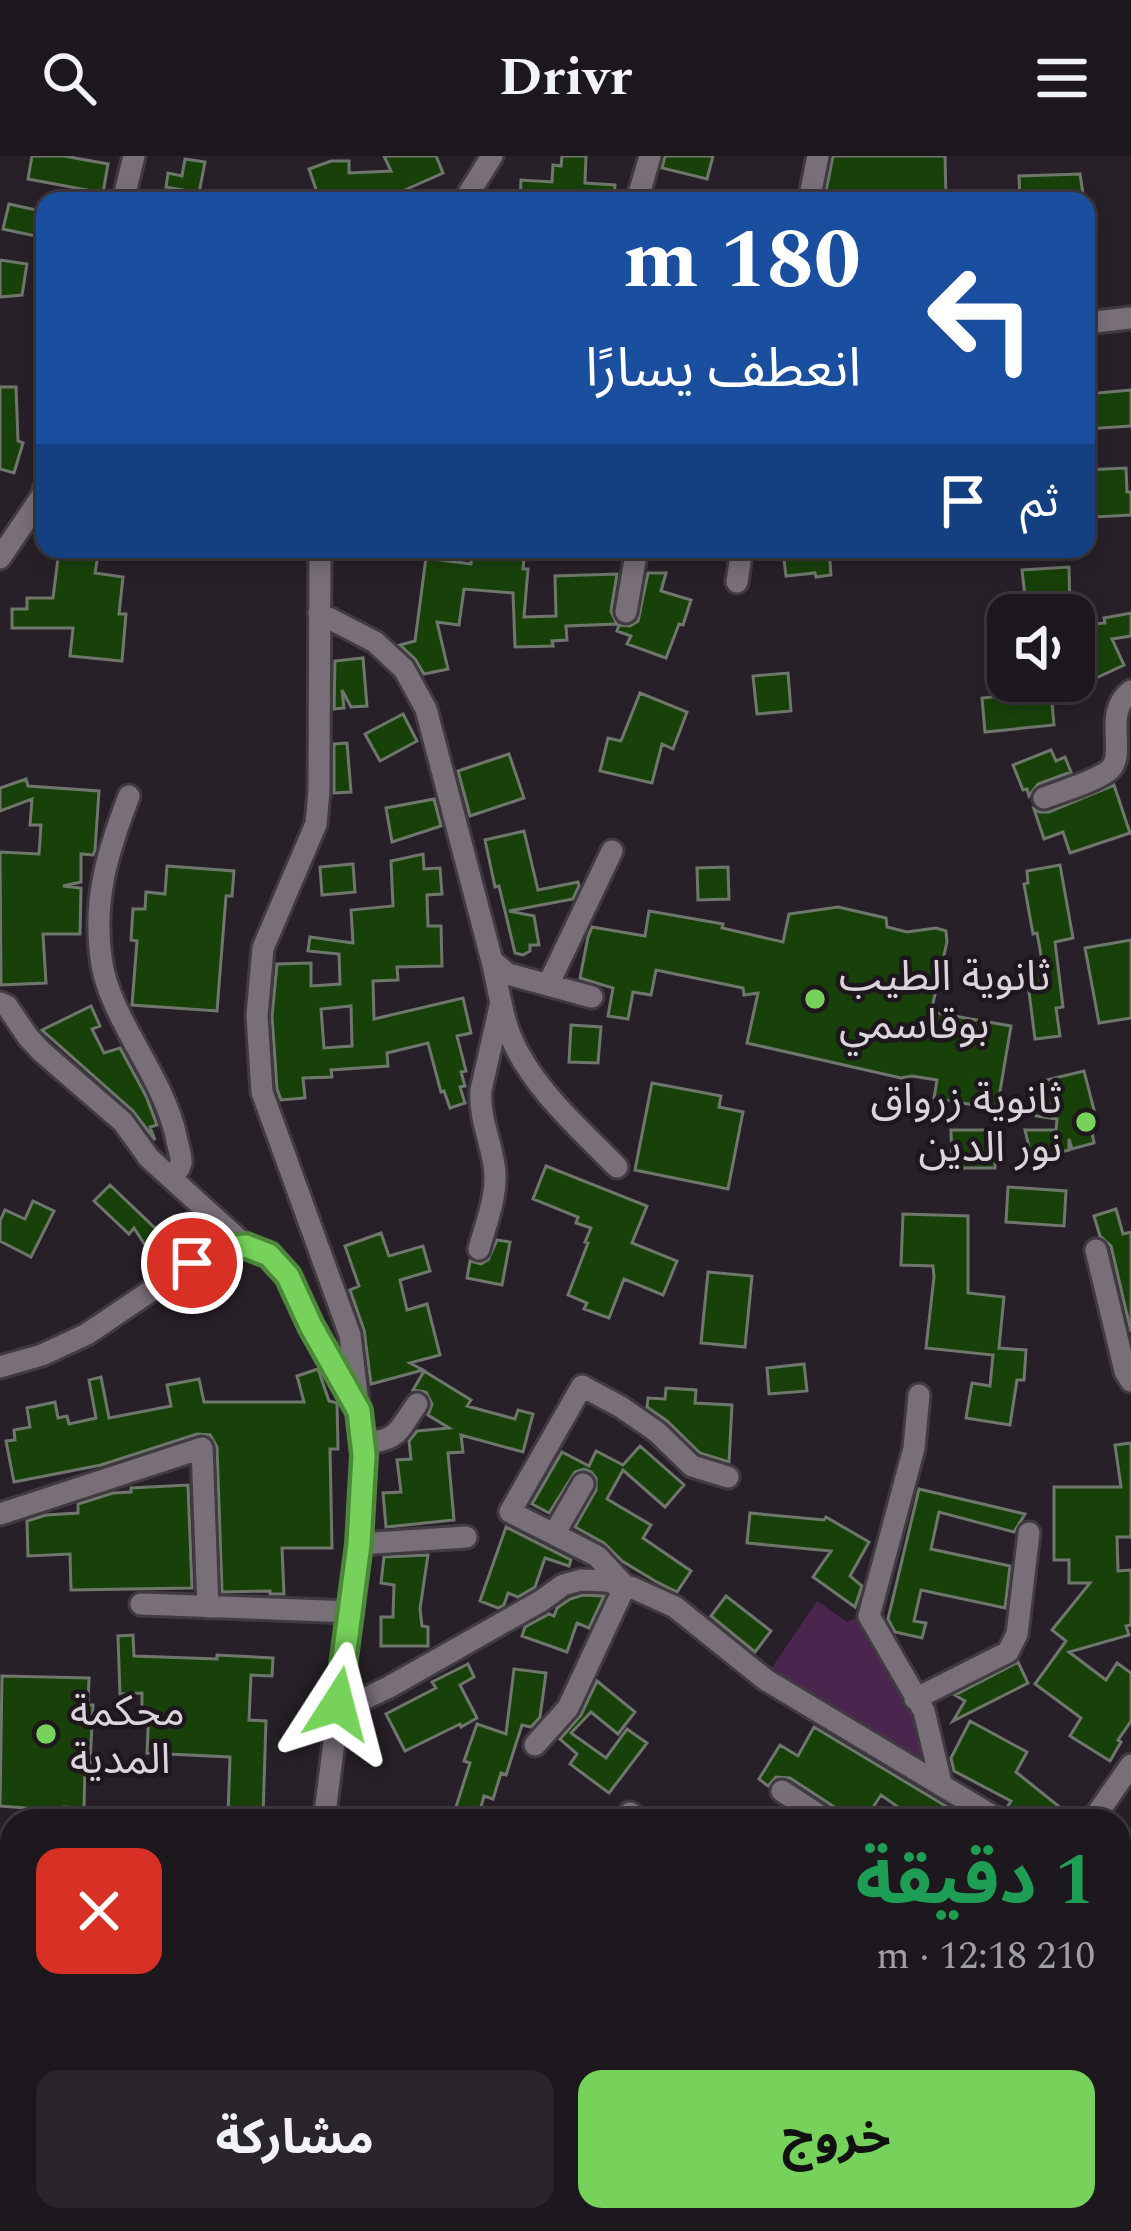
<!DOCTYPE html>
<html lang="ar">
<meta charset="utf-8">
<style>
body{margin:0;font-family:Spectral,"Noto Sans Arabic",serif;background:#2a252b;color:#f1f3f6;direction:rtl;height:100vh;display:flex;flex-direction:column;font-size:45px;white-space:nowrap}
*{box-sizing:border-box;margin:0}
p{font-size:39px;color:#a0a0a4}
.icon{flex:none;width:66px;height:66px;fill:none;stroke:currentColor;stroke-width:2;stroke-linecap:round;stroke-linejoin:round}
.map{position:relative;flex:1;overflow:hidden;direction:ltr}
.panel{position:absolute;left:0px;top:1653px;width:1131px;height:423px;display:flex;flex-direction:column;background:#1d181e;border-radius:36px 36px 0 0;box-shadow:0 6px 18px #0003,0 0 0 3px #3b373c;direction:rtl}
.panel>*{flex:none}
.banner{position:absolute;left:36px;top:36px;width:1059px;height:366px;border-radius:24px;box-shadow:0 6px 18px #0003,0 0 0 3px #3b373c;direction:rtl;background:#1a4fa0;color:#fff;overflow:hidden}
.fabs{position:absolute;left:987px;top:438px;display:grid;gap:24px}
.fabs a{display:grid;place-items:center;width:108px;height:108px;border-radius:24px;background:#1d181e;box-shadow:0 6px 18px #0003,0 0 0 3px #3b373c;font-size:60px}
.pin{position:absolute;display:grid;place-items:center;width:102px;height:102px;color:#fff;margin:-51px;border:6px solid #fff;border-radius:50%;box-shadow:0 3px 12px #0007}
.me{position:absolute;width:132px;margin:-66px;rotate:9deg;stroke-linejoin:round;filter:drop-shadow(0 0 9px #0008)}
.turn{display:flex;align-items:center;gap:42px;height:252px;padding:0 36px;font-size:54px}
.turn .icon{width:156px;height:156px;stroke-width:2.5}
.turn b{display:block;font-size:84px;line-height:102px}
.then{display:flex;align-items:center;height:114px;padding:0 36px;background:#0003;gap:24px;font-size:45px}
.round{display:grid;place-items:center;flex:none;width:126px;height:126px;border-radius:24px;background:#2a252b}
.head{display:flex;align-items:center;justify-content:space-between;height:204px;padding:0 36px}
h1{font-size:72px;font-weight:700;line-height:90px;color:#1e9e55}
.action{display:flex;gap:24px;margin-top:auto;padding:24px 36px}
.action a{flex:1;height:138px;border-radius:24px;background:#76d25a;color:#111;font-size:48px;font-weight:700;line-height:138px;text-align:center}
.action a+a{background:#2a252b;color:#f1f3f6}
header{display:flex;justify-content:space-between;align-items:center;height:156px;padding:0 36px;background:#1d181e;font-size:54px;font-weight:700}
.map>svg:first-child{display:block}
.green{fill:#4a254e}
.building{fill:#184109;stroke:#6f776d;stroke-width:3;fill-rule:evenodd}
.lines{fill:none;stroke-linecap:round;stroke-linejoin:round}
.minor-casing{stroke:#403b41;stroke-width:27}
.major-casing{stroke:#403b41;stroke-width:33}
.minor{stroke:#786f79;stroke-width:21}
.major{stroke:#a974ae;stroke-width:27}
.route-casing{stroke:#4d883a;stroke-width:30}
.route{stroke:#76d25a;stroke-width:21}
.poi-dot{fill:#76d25a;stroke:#1e171e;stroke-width:4.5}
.labels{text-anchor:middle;stroke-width:9;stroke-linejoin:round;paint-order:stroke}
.poi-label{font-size:42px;fill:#dad5da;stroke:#1e171e;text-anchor:start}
</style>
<header><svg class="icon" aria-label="menu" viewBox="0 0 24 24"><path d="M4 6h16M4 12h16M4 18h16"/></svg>Drivr<svg class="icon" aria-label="search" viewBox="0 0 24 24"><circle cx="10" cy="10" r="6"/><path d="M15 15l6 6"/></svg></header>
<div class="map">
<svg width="1131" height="2075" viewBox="0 0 1131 2075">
<rect width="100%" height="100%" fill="#272028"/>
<path class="green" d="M817,1445l30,21 11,-5 58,97 11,43 -4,7 -154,-92z"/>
<path class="building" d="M32,0h32l44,8 -5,29 -75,-14z
M384,0h52l7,17 -63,28h-60l-11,-32 22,-8h18v12l42,-2z
M562,0h24l-1,27 30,2 -1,16h-94l1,-21 31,2 1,-17 8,1z
M665,0h48l-6,23 -45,-11z
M833,0h112l1,42 -122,3z
M185,3l20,3 -6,31 -33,-6 2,-14 14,3z
M1080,18l4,27h-64l-1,-25z
M9,48l36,8v26l-42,-9z
M0,104l27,4 -5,31 -22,2z
M0,231h16l2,54 5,2 -9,30 -14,-4z
M1131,234v36l-45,3v-35z
M1126,312l1,24h4v23l-36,2v-5h-9v-42z
M806,393h23l2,26 -15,2 -1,-4 -29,3 -3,-25z
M59,394l39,5 -3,18 28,4 -4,37h7l-4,47 -52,-5 3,-28h-61v-19h15v-11h26z
M472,398l52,5 -1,10h5l-4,48 32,-1 -1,-40 62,-2 -6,37 6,13 -51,2 1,14 -15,1 1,5 -38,1 -2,-54 -49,-4 -5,36 -22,-3 11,47 -24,5 -9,-15 -15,-14 15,-4 11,-83 45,6z
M1069,411l1,48h-43l-5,-45z
M648,417h18l-5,18 30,9 -8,25 -4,-1 -13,34 -39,-14 4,-8 -14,-5 2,-6 11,1 8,-5z
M1131,457v23l-19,3 12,26 -30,14 -9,-21 -11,1v-33l31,-3 -1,-5z
M363,502l4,48 -16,1 -9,-17 2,18 -10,1 1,-48z
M788,517l3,38 -34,3 -4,-38z
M1051,535l3,34 -69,7 -3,-34z
M640,537l47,19 -14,37 -11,-5 -10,39 -52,-12 8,-33 13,3z
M403,558l14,27 -37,20 -15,-27z
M347,587l4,49 -17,1v-49z
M1051,594l5,11 9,-4 6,15 -33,12 -9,12 -2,-7 -4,1 -10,-25z
M509,598l15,44 -54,18 -12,-45z
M26,623l2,7 71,5 -4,59 -2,5 -12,-1v28l-18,4 18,2 -1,46h-37l3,49 -45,2 -1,-133 39,2 2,-29h-11l2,-26 -32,12v-23z
M1114,629l16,48 -60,20 -7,-21 -19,7 -10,-30 6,3h9z
M434,643l7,27 -49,16 -6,-34z
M524,675l14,59 40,-8 1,4 -6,13 -64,12 25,5 5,29h-9v6l-7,4 -8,-2 -16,-67 -4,1 -10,-47z
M423,698l1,15 16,-1 2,26 -15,1 1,31h13l1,40 -45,1 1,13 -25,1 1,38 89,-21 8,35 -14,3 9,35 -5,1 4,14 -5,1 5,16 -15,5 -6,-17 -3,1 -13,-49 -41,10 1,13 -57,4 1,7 -29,1 2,20 -24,2 -4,-11 -5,-73 5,-52 34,-1v23l29,-2 -1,-30 -31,-3 2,-14 43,6 -2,-33 42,-4 -2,-45zM351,850l1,40 -28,2 -3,-39z
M353,708l2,28 -33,3 -2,-28z
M1060,709l13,73 -18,4 8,65 -7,1 4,28 -25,3 -9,-71 17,-2 -6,-33 -4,1 -9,-50 4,-1 -1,-12z
M167,710l67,5 -2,25h-6l-9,115 -85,-6 5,-64 -6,-1 2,-31h12l1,-17 19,2z
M728,711l1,32 -31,1 -1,-32z
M838,751l48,11 1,9 20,5 29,-4 10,3 1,11 -16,70 80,14 -14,83 -63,-11 3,-18 -25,-4 -11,2 -154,-35 11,-50 -14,2 -1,-7 -87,-18 -5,25 -18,-3 -5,27 -20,-3 5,-28 -33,-10 8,-41 4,-10 53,9 4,-25 74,13 -1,4 61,14 6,-28z
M1131,784v78l-32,5 -14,-75z
M91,850l9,20 -8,3 12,24 16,-5 26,48 11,29 -7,2 5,13 -22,-29 -91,-81z
M571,869l30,2 -3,36 -29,-1z
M1084,915l10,39 -6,1 6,32 -22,6 -3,-10v11l-37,9 -7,-29h31l1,-11 -21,-3 -6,-24 18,-4 -2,-8z
M652,927l69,13 -2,11 24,5 -15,77 -93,-19z
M951,974h44v38h-43z
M546,1010l101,40 -15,37 45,18 -14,34 -39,-16 -15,39 -25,-9 3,-6 -19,-8 20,-52 -3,-1 6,-14 -15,-5 2,-6 -45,-18z
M110,1029l45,43 19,-12 14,22 -34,21 -20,-31 -5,6 -35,-33z
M1008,1031l58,4 -2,35 -58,-4z
M33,1045l21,10 -23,46 -31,-16v-20l5,-11 20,9z
M1116,1053l7,25 8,-2v100l-20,-86 -11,-10 -6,-20z
M903,1058l65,2v77l36,4 -5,51 27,2 -2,30h-7l-7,45 -44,-7 6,-35 18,3 3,-31 -67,-7 8,-71 -1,-11 -32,-1z
M381,1077l8,23 34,-10 7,25 -30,9 7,30 20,-6 13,51 -30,8 13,7 -52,14 -7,-54 -14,-40 9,-4 -14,-40z
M497,1084l13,2 -8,43 -35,-7 3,-17 11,3 7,-4z
M708,1116l44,4 -7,71 -44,-4z
M804,1208l3,27 -38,3 -2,-26z
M318,1213l11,32 8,2 1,46h-8l2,99h-50l2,46h-14v-3l-48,1 -5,-145 -7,-12 -13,-1 -96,31 -87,17 -8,-41 9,-1 -1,-10 16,-3 -3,-19 28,-6 3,16 9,-2 2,8 27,-6 -7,-38 12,-3 8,41 62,-12 -4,-21 32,-6 5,23h100l-7,-26z
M424,1215l47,29 -4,6 48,13 3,-9 15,4 -10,38 -62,-17 2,17 -15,1 6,67 -68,7 -3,-34 18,-1 -4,-32 14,-1 -2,-18 8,-10 32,-3 -21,-13 4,-11 -6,-12 -13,-2z
M666,1232l30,2 -1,13 37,2 -3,57 -29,-9 -33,-32 -20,-14 1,-9 17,1z
M1131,1287v94h-14l1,34 13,-1v55l-5,1 3,9 -60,17 37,28 11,-17 14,10v48l-13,19 3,2 -11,19 -40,-25 11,-18 -46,-34 31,-43 -14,-11 38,-47h-21v-23h-15v-73h67l-6,-42z
M640,1290l44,39 -19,22 -42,-37 -16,29 44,26 -8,13 48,33 -14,21 -22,-11 -33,-20 -18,-18 -29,-16 21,-37v-12l-5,-6 -7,-3 -9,3 -26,41 -17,-9 30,-52 27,14 7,-15 27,14z
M188,1329l4,103 -121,2 -1,-36 -42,2 -1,-35 19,-6 32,-2v-9l35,-11 18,-1v-4z
M919,1333l106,25 -11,18 -75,-20 -8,37 79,17 -5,42 -84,-18 -7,31 12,2 -4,15 -27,-6 -7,-13z
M750,1357l74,7 2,-3 43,25 -19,34 12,10 -7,21 -42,-30 18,-26 -84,-8z
M506,1371l65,33 -2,6 -24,-8 -10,29 -17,10 -10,-4 -4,12 -6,3 -18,-7z
M428,1399l-8,54 2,17 6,1v19h-47v-29h12l1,-32 -13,-2 3,-26z
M583,1439l21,1 -15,32 -12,-5 -10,29 -45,-16 3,-9 24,-13 5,2 3,-8 13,-9z
M726,1440l45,35 -16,21 -44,-36z
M133,1479l1,21 83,3v-4l56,3 -1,18 -21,-1 -2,45 17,1 -3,95 -35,-1 2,-58 -83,-4 2,-43 -7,-1v-16l-22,1 -2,-58z
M1018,1506l10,21 -75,38 12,-20 -10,-6z
M468,1508l6,13 -14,8 17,33 -16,9 -1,-3 -55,27 -19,-37 50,-26 -4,-6z
M514,1513l32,4 -6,44 -9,10 -9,-2 -16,50 -5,-2 -8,26 -9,-3 -5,18 -23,-7 14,-44 -6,-2 13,-37 29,10z
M2,1520l87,2 -1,27h5l-3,58h-5l-1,45 -20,-1 -1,4 -63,-5z
M597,1525l38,31 -17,22 -27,-22 -20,21 35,25 21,-29 20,14 -38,50 -39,-29 7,-10 -17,-15 21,-24z
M970,1565l57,31 -11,20 61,49h-51l-18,-15 3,-5 -57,-30 -3,-13z
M814,1571l155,93 2,1h-53l-37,-26 -17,26h-21l-7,-13 -46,-30 -14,-1 -8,9 -9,-7 21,-34 18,11z"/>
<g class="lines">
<defs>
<path id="minor" d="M123,45l11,-45
M464,45l28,-45
M637,45l13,-45
M809,45l9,-45
M1086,167l45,-5
M320,393l-1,242 -3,33 -53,124 -6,68 5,76 88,243 14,120 -5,89 -35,277
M0,402l42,-62 3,-9
M737,426l5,-33
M626,456l11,-63
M319,457l56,29 29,27 22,40 66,252 16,13 84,23
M129,640c-21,55 -36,102 -28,162 7,59 61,115 75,178 1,8 6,20 5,27 -2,8 -6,10 -11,14
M1044,642c18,-7 49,-16 64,-27 21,-15 -7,-58 23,-80
M492,805c6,24 9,51 18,74 21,52 69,93 107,132
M548,829l64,-134
M0,847l7,3 21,31 14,15 81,70 26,36 97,88
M479,1093c7,-26 20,-57 15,-84 -4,-26 -15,-49 -13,-75l20,-88
M1096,1094l29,121 6,10
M0,1211l42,-12 45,-21 105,-71 28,-14 26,-3 23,9 19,21 24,50 42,77
M919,1239l-5,53 -45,168 55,95 17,72
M362,1287c37,-2 35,-11 55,-39
M0,1358l202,-66 6,159
M554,1378l29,-50
M359,1388l107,-7
M141,1448l211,8
M915,1543l93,-47 9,-18 12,-101
M338,1548l24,-4 27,-13 152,-86 22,-16 18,-5 25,1 27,7 42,19 91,73 235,141
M535,1589l33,-37 57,-122 -28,-30 -87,-44 72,-126 39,21 36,25 35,34 36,11
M782,1635l46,30
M630,1657l10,8
M125,1664l18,1
M1092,1665l39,-56
M1119,1742l12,8
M0,1858h12
M35,2064l2,11
M0,2067l12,-12
M548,2075l12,-11
M875,2075l10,-11"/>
<path id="major" d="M0,1754h12
M0,1774h12
M385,2064l4,11
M411,2064l3,11"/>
</defs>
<use href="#minor" class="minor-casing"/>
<use href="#major" class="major-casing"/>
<use href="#minor" class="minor"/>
<use href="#major" class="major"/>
</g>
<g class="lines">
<defs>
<path id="route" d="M192,1107l28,-14 26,-3 23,9 19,21 23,50 48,85 5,44 -5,89 -21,160"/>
</defs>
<use href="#route" class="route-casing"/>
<use href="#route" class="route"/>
</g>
<g class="poi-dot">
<circle cx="815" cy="843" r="12"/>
<circle cx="1086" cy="966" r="12"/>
<circle cx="46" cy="1578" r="12"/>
</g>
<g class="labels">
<g class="poi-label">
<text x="839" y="834">ثانوية الطيب<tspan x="839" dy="48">بوقاسمي</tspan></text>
<text x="1062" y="957" text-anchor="end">ثانوية زرواق<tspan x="1062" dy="48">نور الدين</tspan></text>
<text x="70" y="1569">محكمة<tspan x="70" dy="48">المدية</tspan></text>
</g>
</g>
</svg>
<div class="fabs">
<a><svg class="icon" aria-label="sound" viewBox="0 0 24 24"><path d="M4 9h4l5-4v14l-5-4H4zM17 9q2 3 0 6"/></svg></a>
</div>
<div class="pin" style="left:192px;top:1107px;background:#d93025"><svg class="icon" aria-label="arrive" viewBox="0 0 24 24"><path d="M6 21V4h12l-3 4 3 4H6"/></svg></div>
<svg class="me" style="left:338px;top:1548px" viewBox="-20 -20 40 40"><path d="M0-17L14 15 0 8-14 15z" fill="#76d25a" stroke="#fff" stroke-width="4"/></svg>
<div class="banner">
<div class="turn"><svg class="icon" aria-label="left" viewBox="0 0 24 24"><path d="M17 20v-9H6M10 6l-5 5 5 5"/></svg><div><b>180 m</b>انعطف يسارًا</div></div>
<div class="then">ثم<svg class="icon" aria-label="arrive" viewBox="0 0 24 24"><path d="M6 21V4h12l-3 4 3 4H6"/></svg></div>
</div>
<section class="panel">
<div class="head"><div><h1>1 دقيقة</h1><p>210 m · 12:18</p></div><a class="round" style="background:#d93025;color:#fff"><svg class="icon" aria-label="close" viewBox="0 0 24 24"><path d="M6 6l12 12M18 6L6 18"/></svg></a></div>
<div class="action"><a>خروج</a><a>مشاركة</a></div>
</section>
</div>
